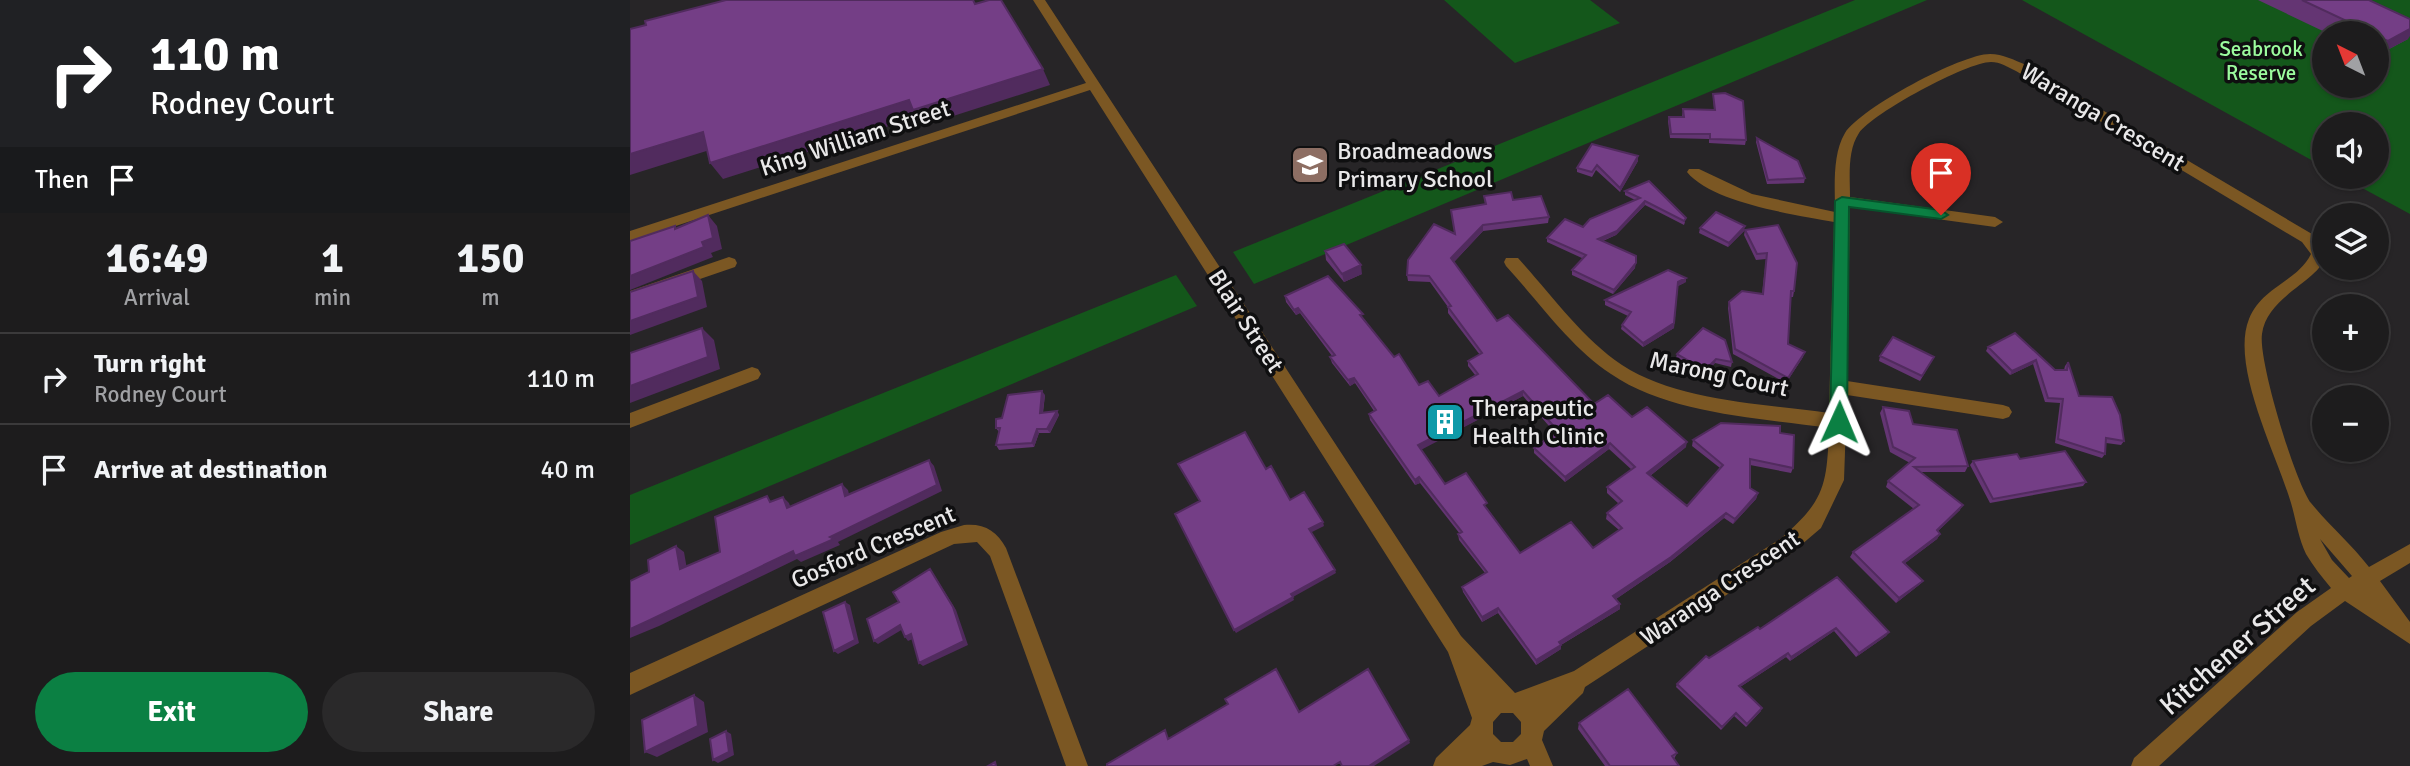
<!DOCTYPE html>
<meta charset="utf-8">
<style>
body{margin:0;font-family:Signika,sans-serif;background:#2a292a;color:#f1f3f6;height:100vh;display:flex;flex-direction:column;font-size:26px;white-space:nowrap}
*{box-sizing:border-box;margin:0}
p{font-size:23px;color:#a0a1a4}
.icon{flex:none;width:38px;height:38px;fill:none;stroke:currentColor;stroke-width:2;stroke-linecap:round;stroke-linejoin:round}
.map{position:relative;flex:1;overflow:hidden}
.drawer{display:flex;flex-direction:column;background:#1d1c1d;width:630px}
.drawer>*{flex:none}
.top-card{background:#202124;color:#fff;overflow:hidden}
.needle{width:46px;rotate:318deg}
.buttons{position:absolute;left:1682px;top:21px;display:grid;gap:14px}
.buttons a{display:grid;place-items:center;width:77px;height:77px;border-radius:50%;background:#1d1c1d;box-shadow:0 2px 5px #0004,0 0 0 2px #3b3a3b;font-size:35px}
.pin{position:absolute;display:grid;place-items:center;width:60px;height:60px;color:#fff;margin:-72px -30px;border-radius:50% 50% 50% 0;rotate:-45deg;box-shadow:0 0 7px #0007}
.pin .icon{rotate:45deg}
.me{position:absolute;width:77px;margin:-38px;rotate:1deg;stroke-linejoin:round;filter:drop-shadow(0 0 5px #0008)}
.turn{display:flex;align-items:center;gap:24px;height:147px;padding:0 35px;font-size:32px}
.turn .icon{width:91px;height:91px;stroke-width:2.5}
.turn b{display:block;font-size:49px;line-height:60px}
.then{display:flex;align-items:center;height:66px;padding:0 35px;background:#0003;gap:14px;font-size:26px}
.eta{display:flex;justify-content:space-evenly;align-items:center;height:119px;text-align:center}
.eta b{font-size:42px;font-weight:700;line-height:49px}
.primary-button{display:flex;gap:14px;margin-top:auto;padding:14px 35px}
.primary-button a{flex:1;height:80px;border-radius:42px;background:#0b8043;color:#fff;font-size:28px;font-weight:700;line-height:80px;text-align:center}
.primary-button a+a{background:#2a292a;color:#f1f3f6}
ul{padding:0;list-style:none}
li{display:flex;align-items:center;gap:21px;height:91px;padding:0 35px;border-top:2px solid #3b3a3b}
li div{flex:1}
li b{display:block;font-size:26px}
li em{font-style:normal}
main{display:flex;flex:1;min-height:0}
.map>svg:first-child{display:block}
.green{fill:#14571b;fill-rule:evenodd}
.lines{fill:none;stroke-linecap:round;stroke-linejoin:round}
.minor{fill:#7b5723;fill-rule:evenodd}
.wall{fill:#643573;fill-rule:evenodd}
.shaded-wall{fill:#512b5e}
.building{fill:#743e86;stroke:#512b5e;stroke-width:2;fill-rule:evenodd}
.route{fill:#0b8043;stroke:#07532c;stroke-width:2}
.labels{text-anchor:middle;stroke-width:7;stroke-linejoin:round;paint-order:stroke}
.far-park-label{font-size:21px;fill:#9cfc9e;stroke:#0f0f10}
.street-label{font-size:24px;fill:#e9e8e9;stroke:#0f0f10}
.poi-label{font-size:24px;fill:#e9e8e9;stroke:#0f0f10;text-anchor:start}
.near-street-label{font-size:28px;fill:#e9e8e9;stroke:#0f0f10}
</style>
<main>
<section class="drawer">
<div class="top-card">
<div class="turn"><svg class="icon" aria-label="right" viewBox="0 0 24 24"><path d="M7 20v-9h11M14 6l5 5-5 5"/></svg><div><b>110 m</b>Rodney Court</div></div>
<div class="then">Then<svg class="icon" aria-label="arrive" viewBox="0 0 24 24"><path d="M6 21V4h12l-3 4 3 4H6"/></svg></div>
</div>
<div class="eta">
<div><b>16:49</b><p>Arrival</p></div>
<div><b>1</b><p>min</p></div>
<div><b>150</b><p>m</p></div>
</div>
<ul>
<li><svg class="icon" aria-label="right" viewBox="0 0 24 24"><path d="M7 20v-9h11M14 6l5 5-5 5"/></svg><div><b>Turn right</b><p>Rodney Court</p></div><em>110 m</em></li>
<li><svg class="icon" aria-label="arrive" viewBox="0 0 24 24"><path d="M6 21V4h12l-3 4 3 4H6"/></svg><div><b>Arrive at destination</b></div><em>40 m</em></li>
</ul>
<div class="primary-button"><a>Exit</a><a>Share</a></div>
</section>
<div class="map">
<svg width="1780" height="766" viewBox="0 0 1780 766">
<rect width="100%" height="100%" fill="#272527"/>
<path class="green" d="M814,0h146l30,23 -105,40z
M1225,0h72l-673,284 -21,-32z
M1392,0h388v214l-68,-37h34v-53h-52v43zM1694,33h52v53h-52z
M546,275l21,31 -567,239v-50z"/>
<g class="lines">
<path class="minor" d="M403,0h12l416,636 54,57 59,-22 206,-132c45,-38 47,-54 49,-111 -69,-10 -160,-14 -218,-54 -41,-27 -72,-72 -105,-108l-2,-4 2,-4h12c33,36 63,79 104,107 55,36 143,39 207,48l5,-191c-38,-7 -122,-19 -147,-50l2,-3h10l53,25 83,18c0,-25 -3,-57 10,-79 16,-25 116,-79 145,-79 13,0 24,6 36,11l286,169c4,5 11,12 12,18 5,26 -57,41 -62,82 -4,26 33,148 49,169 18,22 40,41 58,64l41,-23v19l-30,18 30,41v22l-65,-43 -34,25 -152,140h-28l3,-8 163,-146 34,-24c-9,-11 -18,-22 -25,-34 -8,-17 -10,-34 -15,-51 -14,-48 -61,-137 -42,-184 14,-33 48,-37 62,-65l-9,-12 -286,-171c-8,-4 -16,-9 -25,-9 -24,0 -118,51 -132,71 -12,18 -9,44 -9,64l145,20 8,5 -8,5 -145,-20 -3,174 156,24 6,2 3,5 -3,5 -6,2 -156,-24 -3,85 -23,48 -27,23 -209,136 -2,6 -39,38 -2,9 11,26h-23l-3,-7 -17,6 -17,-3 -11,4h-49l3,-8 34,-33 2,-7 -24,-66 -358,-562 -460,151v-10l456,-148zM1690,539l32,37 -3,2 -17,-18zM871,713h12l8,9v12l-8,8h-12l-8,-8v-12z
M99,257l6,2 2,4 -2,4 -105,36v-12z
M122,367l6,2 3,5 -3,5 -128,49v-15z
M334,525c20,-2 33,6 42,23l82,218h-22l-76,-210 -13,-14 -23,2 -324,151v-22l311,-141z"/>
</g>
<path class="wall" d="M1628,0h111l39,39 -32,17v-23h-49z
M1083,94l33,46 -1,5 -36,-2v-4l-39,-1 -2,-17 1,-4h13l1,-8 31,1z
M1127,138l48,40 -1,5 -37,1 -11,-42z
M1008,156v5l-18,31 -24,-22 -4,7 -15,-5v-4z
M1019,181l36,41 -1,3 -39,-20 -29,30 -13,6 32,27 -22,26 -41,-19v-5l12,-11 -37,-17v-4l36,-11 52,-27 -10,-5v-4z
M854,196l29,4 36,17 -1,6 -65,8 -29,31 43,59 97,83 38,13 54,30 -36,29 37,30 33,-38 -28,-22 1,-6 87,-7 13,35 -2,5 -41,-8v23l8,5 -2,6 -23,25 -9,-6 -54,44 -54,37 4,10 -59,36v4l-25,16 -38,-52 -16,9 -19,-30 -1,-5 23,-14 -26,-33 -1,-6h2l-40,-51 -5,2 -45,-65 -1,-6 5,-3 -19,-28 -5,3 -18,-23 -2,-6 2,-1 -32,-43 -4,2 -10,-13 -1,-6 79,23 30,38 25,28 20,11 36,-21 -7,-9v-5l12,-6 -32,-42v-6l-18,-25 -22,-1 -1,-6 47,-42 31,-29zM893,396l32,37 -21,15v5l31,29 44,-33 23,21 -25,17v6l12,11 -12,9 -1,6 13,11 -26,18 -73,5 -33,-45 -42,-24 -24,-35z
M1148,225l16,66 -1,6h-2l-3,47 15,13 -17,26 -53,-29 -5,-46 1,-6 33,-8 4,-35 -10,1 -12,-25 1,-5z
M1070,228l44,3 -16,16 -29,-14z
M695,251l37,23 -18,8 -18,-22z
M1056,282l-8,4 -4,42 -31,19 -22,-18 1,-4 6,-9 -23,-11v-5z
M1073,328l29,34 -1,5 -16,-4 -11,11 -28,-16 1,-4z
M1385,333l40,37h9l1,-4 3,-4 11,34 45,45 -3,4 -15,-2 -1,11 -3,4 -47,-15 5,-40 -15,-1 -12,-38 -23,11 -24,-24 2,-4z
M1250,356l54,1 -14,24 -41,-20z
M415,395l-2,18 14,-2 2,4 -9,18h-11l-5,14 -35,3 -3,-5 3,-13 -3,-4 6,-10z
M1253,407l30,17 55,42 -3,6h-44l39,38 -22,21 2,3 -3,5 -32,24 18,18 -4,4 -23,18 -46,-46 3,-5 61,-43 -28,-22 2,-6 22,-18 -20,-11 -10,-39z
M1390,459l66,23 -3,4 -93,17 -20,-38 3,-4z
M1207,577l52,55 -3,4 -30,21 -22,-26 -44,30 -4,-4 -46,30 21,24 -15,16 -12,-11 -13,14 -45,-43 1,-3 32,-26 51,-29z
M949,723l98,30 -3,6 5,7h-74l-27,-37z"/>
<path class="shaded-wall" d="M1780,29v7l-2,3 -32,17 12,-15z
M413,69l7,16 -128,41 -5,-9 -194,62 -13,-16 199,-63z
M73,132l13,16 -86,27v-21z
M1008,156v5l-18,31v-4z
M1015,201v4l-29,30 -19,8 1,-4z
M78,215l9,11 5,23 -11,4 2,4 -83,33v-14l72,-34z
M853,225v6l-31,33 -1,-6z
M1115,226l-1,5 -16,16 1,-4z
M1006,263l-1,5 -22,26 1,-4z
M731,265l1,9 -18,8 -2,-8z
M63,271l9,10 5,26 -77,28v-14z
M1056,278v4l-8,4v-4z
M668,308l2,5 -4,2 -2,-5z
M1044,323v5l-31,19v-4z
M72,328l12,12 6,29 -90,34v-17z
M1175,352l-2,5 -17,26 2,-5z
M1086,359l-1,4 -11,11 1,-4z
M1406,360l-3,4 -23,11 2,-4z
M724,378l1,5 -5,3 -2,-6z
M412,391l3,4 -3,22 -2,-4z
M893,391v5l-104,55 -1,-6z
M427,411l2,4 -9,18 -3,-4z
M407,429l2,4 -5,14 -2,-4z
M1057,442l-1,5 -40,32 1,-6z
M980,443l-1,6 -44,33v-5z
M299,460l5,6 8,25 -104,51 2,3 -39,17 -4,-3 -138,67 -29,12v-9l163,-78 37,-14z
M789,477l1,6 -5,2v-5z
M212,484l6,6 3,12 -6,-6z
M1128,493l-2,6 -23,25 2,-5z
M153,497l6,6 4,11 -6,-6z
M1333,505l-3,5 -26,25 3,-5z
M1096,513l-2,5 -54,44 -57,39v-5z
M693,522l1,4 -14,7 -1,-4z
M1310,534l-3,5 -37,28 3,-5z
M46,546l8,6 4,23 -8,-6z
M300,569l3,4 23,37 12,35 -45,21 -4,-3z
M705,570l1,3 -43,24 1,3 -58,33 -2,-3 57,-36z
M1293,581l-4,4 -23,18 3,-5z
M215,602l5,3 9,38 -21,11 -4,-3z
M990,604v5l-61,37v-4z
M868,608v5l-16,9v-5z
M270,625l3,4 -25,15 -4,-3z
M1206,628l-2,3 -44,30 1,-4z
M1259,632l-3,4 -30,21 3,-4z
M281,634l4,4 -7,3 -3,-4z
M931,645v4l-25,16v-5z
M1158,653l-2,4 -49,32 2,-3z
M64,695l10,7 4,30 -51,25 -12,-5z
M96,731l5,3 3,21 -16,8 -5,-3z
M779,740l1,3 -36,23h-5z"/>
<path class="building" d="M96,0h247l2,4 14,-4h12l42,69 -130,41 -4,-10 -199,63 -7,-31 -73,22v-125l16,-4 -1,-4z
M1672,0h67l41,19v10l-22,12 -12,-5v-3h-4z
M1095,93l18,8 3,39 -36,-1v-5h-39l-2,-17h15l-1,-8 32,1 -2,-16z
M1127,138l41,23 7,17 -37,2z
M962,144l46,12 -18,32 -23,-23 -5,7 -15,-4z
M1019,181l37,37 -2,3 -39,-20 -28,30 -19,8 38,17v7l-22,27 -42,-20 14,-15 -39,-17 18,-19 18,8 7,-8 50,-21 -15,-7z
M881,192l2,8 28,-4 8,21 -66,8 -32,33 46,63 11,-6 86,89 14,-9 24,22 15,-10 40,35 -40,31 40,33 36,-41 -30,-25 28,-17 59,3v7l14,2 -1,33 -43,-9v29l8,5 -23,26 -9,-6 -55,44 -58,39 7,8 -61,38 2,3 -25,15 -38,-52 -16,9 -20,-30 25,-15 -29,-38 4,-2 -43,-55 -4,3 -46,-66 7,-4 -22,-32 -6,2 -18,-23 5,-2 -37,-47 -4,2 -9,-14 43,-20 35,38 -3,1 34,42 5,-3 20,31 9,-4 11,15 39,-22 -10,-13 14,-8 -34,-46 3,-1 -22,-30 -22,-1 1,-15 26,-36 21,10 -4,-24 35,-6 -2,-8zM893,391l35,40 -24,17 31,29 45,-34 25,24 -28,20 15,14 -15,12 15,15 -29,20 -22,-26 -51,31 -36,-48 3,-2 -21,-30 -21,11 -27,-39z
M1086,212l29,14 -16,17 -29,-15z
M78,215l5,23 -11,4 2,5 -74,29v-35l45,-15v3z
M1148,225l19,38 -3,28h-3l-3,53 17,8 -17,26 -53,-29 -6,-47 13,-11 21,3 4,-41 -10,1 -12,-24z
M714,244l17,21 -19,9 -17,-23z
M1038,270l18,8 -8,4 -4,41 -31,20 -21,-18 9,-13 -26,-12z
M63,271l5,26 -68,24v-29z
M72,328l6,29 -78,29v-33z
M1073,328l22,12 7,22 -16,-3 -11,11 -28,-16z
M1385,333l40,37h12l1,-8 11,34 33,1 8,18 4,26 -18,-3 -1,16 -47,-15 5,-40 -15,-1 -12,-38 -24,11 -24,-24z
M1263,337l41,20 -12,19 -42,-20z
M412,391l-2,22 17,-2 -10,18h-10l-5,14 -36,2 4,-17h-4v-9l6,-1 6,-23z
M1253,407l26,4 4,13 44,6 11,36 -54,1 49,38 -26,25 3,4 -37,28 20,19 -24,17 -46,-46 66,-47 -31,-24 27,-23 -22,-11z
M615,432l21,37 5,-3 19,34 14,-8 19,30 -14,7 26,41 -44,24 2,3 -59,33 -59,-116 25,-13 -22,-37z
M1435,451l21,31 -93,17 -20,-38 44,-7 3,5z
M299,460l8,25 -107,52 4,2 -39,17 -2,-5 -143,69 -20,9v-48l19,-9 -1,-12 28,-14 4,23 40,-17 -5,-35 52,-21 3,6 13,-5 4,11 55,-24 3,12z
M300,569l23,38 11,34 -45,22 -8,-29 -6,3 -5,-12 -26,16 -7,-22 32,-17 -6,-10z
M1207,577l52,55 -30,21 -23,-25 -45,29 -3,-4 -49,33 23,22 -15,16 -11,-11 -14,14 -45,-43 29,-28 3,2 49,-31 2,2z
M215,602l10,38 -21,11 -11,-39z
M646,669l23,43 69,-43 41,71 -40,26h-27l-2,-4 -7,4h-226v-2l58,-34 3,9 60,-35 -3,-5z
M998,689l49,64 -5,3 7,10h-69l-31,-43z
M64,695l4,31 -53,26 -3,-32z
M96,731l3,21 -16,8 -3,-21z
M365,762l1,4h-8z"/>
<path class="route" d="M1212,197l99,13 7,5 -7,4 -92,-12 -2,215 -8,7 -9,-7 5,-221z"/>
<defs>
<symbol id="school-square" viewBox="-11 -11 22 22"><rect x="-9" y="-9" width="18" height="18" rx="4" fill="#8d6e63" stroke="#0f0f10"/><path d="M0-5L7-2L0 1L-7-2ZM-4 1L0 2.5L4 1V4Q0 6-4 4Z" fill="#fff"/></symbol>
<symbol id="building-square" viewBox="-11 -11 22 22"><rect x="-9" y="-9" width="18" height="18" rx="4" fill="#0f9aa8" stroke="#0f0f10"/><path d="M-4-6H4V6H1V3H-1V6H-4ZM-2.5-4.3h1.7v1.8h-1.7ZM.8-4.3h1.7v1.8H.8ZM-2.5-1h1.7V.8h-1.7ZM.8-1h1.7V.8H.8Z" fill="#fff"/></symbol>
</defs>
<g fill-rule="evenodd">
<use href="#school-square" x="658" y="143" width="44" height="44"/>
<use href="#building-square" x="793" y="400" width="44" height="44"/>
</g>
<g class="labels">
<g class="far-park-label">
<text x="1631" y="56">Seabrook<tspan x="1631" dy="24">Reserve</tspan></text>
</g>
<g class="street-label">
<text transform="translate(1473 117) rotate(31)" y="8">Waranga Crescent</text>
<text transform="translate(225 138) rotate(-18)" y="8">King William Street</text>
<text transform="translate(616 321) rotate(57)" y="8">Blair Street</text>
<text transform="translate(1089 374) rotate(12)" y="8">Marong Court</text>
<text transform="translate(243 547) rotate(-23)" y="8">Gosford Crescent</text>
<text transform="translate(1090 588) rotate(-34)" y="8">Waranga Crescent</text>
</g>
<g class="poi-label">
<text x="707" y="159">Broadmeadows<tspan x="707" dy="28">Primary School</tspan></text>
<text x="842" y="416">Therapeutic<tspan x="842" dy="28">Health Clinic</tspan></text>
</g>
<g class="near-street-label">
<text transform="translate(1607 645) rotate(-41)" y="10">Kitchener Street</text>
</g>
</g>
</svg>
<div class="buttons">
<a><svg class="needle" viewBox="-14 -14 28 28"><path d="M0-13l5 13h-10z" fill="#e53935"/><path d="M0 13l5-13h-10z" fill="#a0a1a4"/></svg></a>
<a><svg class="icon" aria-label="sound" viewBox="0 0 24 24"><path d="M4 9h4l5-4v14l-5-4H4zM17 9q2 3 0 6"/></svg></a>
<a><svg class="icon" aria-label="layers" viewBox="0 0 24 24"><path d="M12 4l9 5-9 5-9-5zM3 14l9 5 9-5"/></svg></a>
<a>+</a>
<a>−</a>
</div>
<div class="pin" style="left:1311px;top:215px;background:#d93025"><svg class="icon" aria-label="arrive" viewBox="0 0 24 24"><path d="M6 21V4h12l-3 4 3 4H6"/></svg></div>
<svg class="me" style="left:1209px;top:422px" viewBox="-20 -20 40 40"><path d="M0-17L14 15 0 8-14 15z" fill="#0b8043" stroke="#fff" stroke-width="4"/></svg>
</div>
</main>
